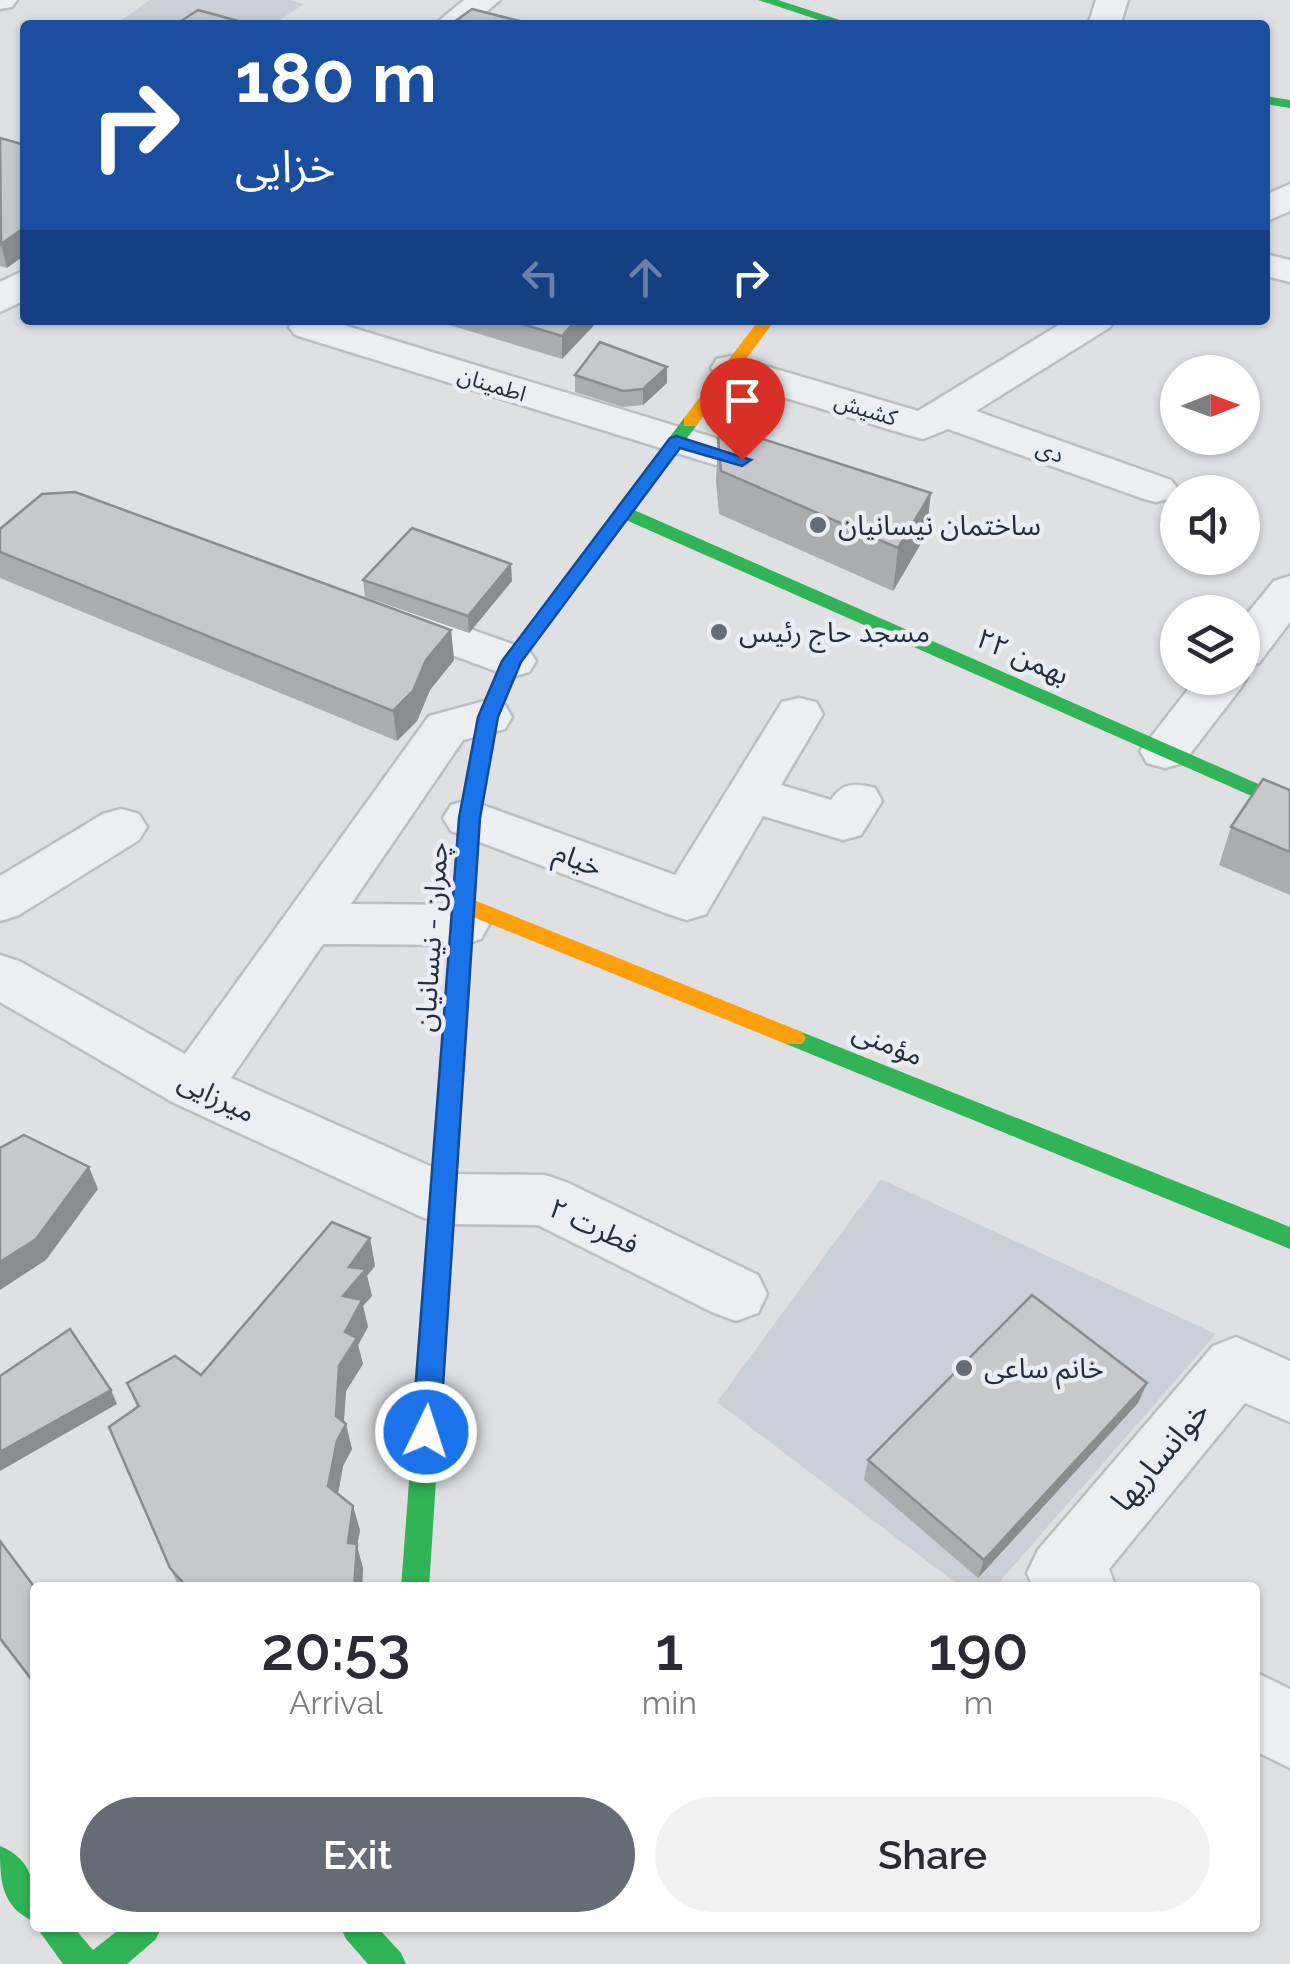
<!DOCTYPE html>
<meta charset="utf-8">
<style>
body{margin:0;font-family:Raleway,"Noto Sans Arabic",sans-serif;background:#f2f2f3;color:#2b2b33;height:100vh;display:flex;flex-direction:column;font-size:38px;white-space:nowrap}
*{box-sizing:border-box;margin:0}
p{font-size:32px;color:#7c7c81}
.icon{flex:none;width:55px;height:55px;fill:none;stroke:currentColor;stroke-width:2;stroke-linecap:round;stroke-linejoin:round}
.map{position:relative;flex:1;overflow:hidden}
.sheet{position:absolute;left:30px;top:1582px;width:1230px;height:350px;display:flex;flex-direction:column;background:#fff;border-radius:10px;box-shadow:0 2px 8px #0004}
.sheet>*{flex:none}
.guide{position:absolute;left:20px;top:20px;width:1250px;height:305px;border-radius:10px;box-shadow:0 2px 8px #0004;background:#1a4fa0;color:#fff;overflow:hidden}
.needle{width:65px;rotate:89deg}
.tools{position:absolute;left:1160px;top:355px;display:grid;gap:20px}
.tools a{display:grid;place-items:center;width:100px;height:100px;border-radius:50%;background:#fff;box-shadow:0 2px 8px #0004;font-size:50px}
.pin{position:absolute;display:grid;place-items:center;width:85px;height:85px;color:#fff;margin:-102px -42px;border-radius:50% 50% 50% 0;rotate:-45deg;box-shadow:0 0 10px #0007}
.pin .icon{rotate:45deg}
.me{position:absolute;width:110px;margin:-55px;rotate:4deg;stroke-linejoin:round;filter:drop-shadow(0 0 8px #0008)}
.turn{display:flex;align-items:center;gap:35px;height:210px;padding:0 50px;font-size:45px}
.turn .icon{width:130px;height:130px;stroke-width:2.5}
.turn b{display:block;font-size:70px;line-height:85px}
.lanes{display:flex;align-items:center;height:95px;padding:0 50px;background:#0003;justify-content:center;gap:50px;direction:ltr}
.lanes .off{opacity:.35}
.eta{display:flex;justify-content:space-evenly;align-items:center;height:170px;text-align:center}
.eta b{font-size:60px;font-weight:600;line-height:70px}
.action{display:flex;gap:20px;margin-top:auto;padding:20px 50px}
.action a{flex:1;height:115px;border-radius:60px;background:#656c77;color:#fff;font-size:40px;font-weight:600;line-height:115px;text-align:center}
.action a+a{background:#f2f2f3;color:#2b2b33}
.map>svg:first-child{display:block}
.built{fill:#cbd0d8}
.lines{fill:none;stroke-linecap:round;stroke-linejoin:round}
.street-casing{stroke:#bcbec1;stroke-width:5}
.street{fill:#edeef1;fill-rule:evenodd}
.fast{fill:#30b455;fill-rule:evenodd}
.slow{fill:#ff9f0a;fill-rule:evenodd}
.wall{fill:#aaacaf}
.shaded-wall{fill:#8b8c8e}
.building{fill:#c6c8cb;stroke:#8b8c8e;stroke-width:2.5}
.route{fill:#1a73e8;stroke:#114b97;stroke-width:2.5}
.poi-dot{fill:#656c77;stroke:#eaeef4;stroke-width:4}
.labels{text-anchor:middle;stroke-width:9;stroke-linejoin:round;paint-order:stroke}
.far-street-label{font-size:22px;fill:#242e3d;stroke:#eaeef4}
.poi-label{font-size:28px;fill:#242e3d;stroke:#eaeef4;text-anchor:start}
.street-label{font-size:28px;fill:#242e3d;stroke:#eaeef4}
.near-street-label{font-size:32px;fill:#242e3d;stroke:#eaeef4}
</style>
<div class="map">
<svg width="1290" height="1964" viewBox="0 0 1290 1964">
<rect width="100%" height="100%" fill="#dee0e3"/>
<path class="built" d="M150,0h140l14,4 -29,19 6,2h-167z
M881,1179l335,155 -221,253h-34l-244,-185z"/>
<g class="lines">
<defs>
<path id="street" d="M0,0h17l-5,7 -12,2z
M464,0h36l-29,25h-37z
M1096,0h32l-8,25h-32z
M1290,184v27l-25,11v-27z
M1265,254l25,6v22l-25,-6z
M25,270v30l-25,12v-30z
M294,320h33l477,145 6,9 -6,9 -15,4 -15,-4 -479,-148 -6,-8z
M1067,320h48l-6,8 -133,83 195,69 7,9 -7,9 -15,4 -15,-4 -193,-69 -25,10 -15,-4 -191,-58 -6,-9 6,-9 14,-3 187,55z
M1290,576v46l-31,41 -17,4v-47l32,-39z
M383,598l146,52 7,11 -7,11 -17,5 -145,-53 -7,-11 7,-11z
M1242,671l5,7 -7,11 -57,74 -18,5 -18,-5 -7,-12 57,-73h45z
M799,698l17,4 7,12 -42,71 50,15c12,-18 24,-17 44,-12l7,13 -21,34 -18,5 -80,-24 -57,98 -19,6 -19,-6 -217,-83 -8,-13 8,-13 18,-5 206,75 107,-173z
M488,700l17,5 7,12 -7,12 -42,11 -112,164 111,1 19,6 8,14 -8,14 -19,6 -139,-1 -92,134 217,96 97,1 21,7 192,93 9,19 -9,19 -22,8 -22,-8 -176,-88 -95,-1 -21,-7 -248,-114 -174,-101v-47l19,6 166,93 244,-338z
M121,809l18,5 8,13 -8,13 -120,75 -19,6v-45l103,-62z
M1236,1337l54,24v61l-45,-19 -136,166 7,19h-82l-7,-15 11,-23 175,-204z
M1255,1672l35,17v79l-35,-17z"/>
</defs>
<use href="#street" class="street-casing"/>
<use href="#street" class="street"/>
<path class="fast" d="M758,0h20l77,25h-21z
M1265,96l25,4v8l-25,-4z
M690,417l9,5 -65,88 656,288v15l-664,-293 -105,143 -23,54 -19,101 -50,770h-28l58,-770 19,-101 24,-56 182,-243z
M794,1029l496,198v22l-504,-205 -4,-6 4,-6z
M0,1846c36,15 35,43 35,76 -35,-15 -35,-43 -35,-76z
M37,1928h37l19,22 28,-22h40l-5,11 -29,25h-64z
M341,1928h37l23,25 5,11h-38l-22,-25z"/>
<path class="slow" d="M759,320h16l-79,106h-12v-8z
M464,896l338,136 4,6 -4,6h-16l-330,-134 -3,-6 3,-6z"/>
</g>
<path class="wall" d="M0,138l7,130 -7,-2z
M448,320h151l-37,39 -113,-34z
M575,375l92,8 -24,22 -20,2 -48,-15z
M718,438l208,97 -33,56 -174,-77 -3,-33z
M0,529l451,101 3,30 -24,30 -13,31 -20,20 -397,-163z
M363,580l149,1 -43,52 -104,-36z
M1290,790v105l-71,-30 12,-38z
M370,1238l5,28 -8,10 5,20 -9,10 5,21 -10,18 5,19 -17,27 -2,31 8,27 -9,17 -5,28 22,36 -3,16 6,22 -1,20h-183l-70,-161 28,-20 -10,-24 74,-8z
M1138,1403l-160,175 -114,-98 4,-20z
M0,1541l35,47v98l-35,-45z"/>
<path class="shaded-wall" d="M25,227v28l-18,13 -6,-24z
M576,320h23l-37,39v-23z
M667,367v16l-24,22v-16z
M931,493l-5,42 -33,56 5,-43z
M511,564l1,17 -43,52 -1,-17z
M451,630l3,30 -24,30 -13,31 -20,20 -4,-30 33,-51z
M89,1167l9,22 -52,71 -46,30v-28z
M370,1238l5,28 -8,10 5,20 -9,10 5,21 -10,18 5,19 -17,27 -3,39 3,-6 6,25 -9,17 -8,44 -7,-24 9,-45 -1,-25 3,-50 6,-34 -2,-36 6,-29z
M1147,1383l-9,20 -160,175 6,-18z
M111,1390l6,14 -117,67v-19z
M353,1506l7,24 -3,16 6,22 -1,20h-8l-6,-45z"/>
<path class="building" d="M472,9l63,16h-85z
M198,10l55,15h-57l-15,-4z
M0,138l25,7v82l-24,17z
M509,320h67l-14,16z
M600,342l67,25 -24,22 -20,2 -48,-16z
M738,431l193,62 -33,55 -177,-77 -3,-33z
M75,492l376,138 -25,30 -13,31 -20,20 -393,-159v-23l42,-35z
M412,528l99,36 -43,52 -105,-36z
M1263,779l27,11v62l-59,-25z
M24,1135l65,32 -53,72 -36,23v-114z
M332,1222l38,16 -21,29 17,2 -23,27 19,4 -17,32 12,6 -18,28 -3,50 10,8 -9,17 -9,45 25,20 -5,37 9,1 -3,44h-166l-18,-20 -61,-141 30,-21 -12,-23 48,-27 26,19z
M1032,1295l115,88 -163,177 -116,-100z
M70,1329l41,61 -111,62v-76z
M0,1541l35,47v96l-35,-46z"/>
<path class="route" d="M676,436l75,24 -9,6 -62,-18 -159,214 -23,55 -18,101 -40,614 -4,9 -10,4 -10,-4 -4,-9 47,-614 19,-101 24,-56 168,-223z"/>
<g class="poi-dot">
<circle cx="818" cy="525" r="10"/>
<circle cx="719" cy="632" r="10"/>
<circle cx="964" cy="1368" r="10"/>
</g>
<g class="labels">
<g class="far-street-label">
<text transform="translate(492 384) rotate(17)" y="8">اطمینان</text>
<text transform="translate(866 409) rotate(17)" y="8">کشیش</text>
<text transform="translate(1050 451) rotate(20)" y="8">دی</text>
</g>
<g class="poi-label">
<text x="838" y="535">ساختمان نیسانیان</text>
<text x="739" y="642">مسجد حاج رئیس</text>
<text x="984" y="1378">خانم ساعی</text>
</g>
<g class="street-label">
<text transform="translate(1023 656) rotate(24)" y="10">۲۲ بهمن</text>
<text transform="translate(578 859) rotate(21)" y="10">خیام</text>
<text transform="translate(431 937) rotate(-86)" y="10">چمران - نیسانیان</text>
<text transform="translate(888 1043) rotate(22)" y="10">مؤمنی</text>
<text transform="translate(217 1096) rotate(26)" y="10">میرزایی</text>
<text transform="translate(594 1226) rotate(25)" y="10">فطرت ۲</text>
</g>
<g class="near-street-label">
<text transform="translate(1160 1456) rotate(-50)" y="11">خوانساریها</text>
</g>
</g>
</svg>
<div class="tools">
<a><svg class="needle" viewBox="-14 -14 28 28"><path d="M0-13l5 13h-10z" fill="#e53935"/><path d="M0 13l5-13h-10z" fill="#7c7c81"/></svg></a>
<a><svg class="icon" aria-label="sound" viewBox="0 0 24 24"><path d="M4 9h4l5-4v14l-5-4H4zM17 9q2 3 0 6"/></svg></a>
<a><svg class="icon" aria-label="layers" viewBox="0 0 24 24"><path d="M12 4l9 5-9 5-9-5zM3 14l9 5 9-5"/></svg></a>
</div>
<div class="pin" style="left:742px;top:460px;background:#d93025"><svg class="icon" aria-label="arrive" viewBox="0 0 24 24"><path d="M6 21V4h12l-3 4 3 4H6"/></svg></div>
<svg class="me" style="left:426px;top:1432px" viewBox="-20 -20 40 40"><circle r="17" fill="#1a73e8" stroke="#fff" stroke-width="3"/><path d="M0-11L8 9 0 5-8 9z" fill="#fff"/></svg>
<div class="guide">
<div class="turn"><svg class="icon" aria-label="right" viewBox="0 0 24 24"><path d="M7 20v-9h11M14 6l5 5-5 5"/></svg><div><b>180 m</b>خزایی</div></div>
<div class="lanes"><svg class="icon off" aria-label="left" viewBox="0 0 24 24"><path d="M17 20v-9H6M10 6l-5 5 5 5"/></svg><svg class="icon off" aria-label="ahead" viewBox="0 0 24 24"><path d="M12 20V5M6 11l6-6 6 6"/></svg><svg class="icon" aria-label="right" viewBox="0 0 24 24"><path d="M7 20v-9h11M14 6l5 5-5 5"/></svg></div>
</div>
<section class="sheet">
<div class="eta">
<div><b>20:53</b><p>Arrival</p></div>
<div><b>1</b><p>min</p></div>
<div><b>190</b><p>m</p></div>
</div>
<div class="action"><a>Exit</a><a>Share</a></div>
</section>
</div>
